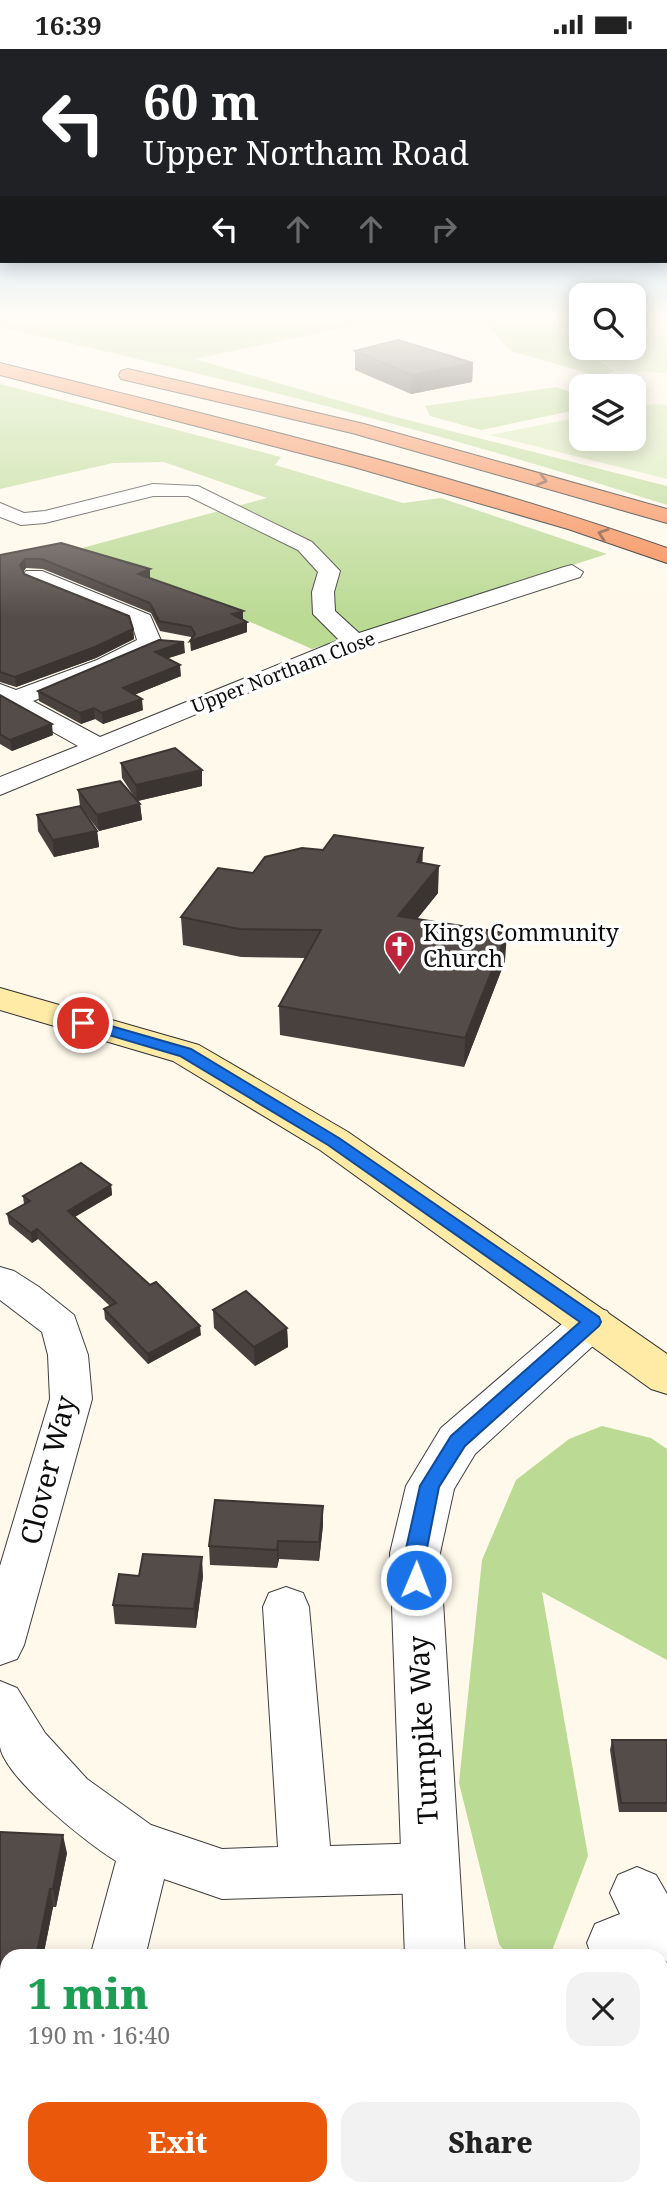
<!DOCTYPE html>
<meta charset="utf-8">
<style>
body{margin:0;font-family:"Noto Serif",serif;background:#f2f2f2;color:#222;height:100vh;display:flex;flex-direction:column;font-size:26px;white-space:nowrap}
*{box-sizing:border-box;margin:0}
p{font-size:23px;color:#767676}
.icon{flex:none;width:38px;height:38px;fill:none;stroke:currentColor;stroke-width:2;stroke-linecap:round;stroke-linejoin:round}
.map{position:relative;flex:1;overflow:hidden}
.drawer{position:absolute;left:0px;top:1900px;width:668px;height:247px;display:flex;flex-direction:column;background:#fff;border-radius:21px 21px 0 0;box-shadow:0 4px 18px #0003}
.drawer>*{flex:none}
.hud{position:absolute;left:0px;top:0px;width:668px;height:214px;box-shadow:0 4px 18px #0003;background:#202124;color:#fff;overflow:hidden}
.controls{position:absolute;left:569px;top:234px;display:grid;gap:14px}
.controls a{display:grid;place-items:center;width:77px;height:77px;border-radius:14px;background:#fff;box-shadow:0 4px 18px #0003;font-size:35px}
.pin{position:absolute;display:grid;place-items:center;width:60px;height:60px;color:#fff;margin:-30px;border:4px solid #fff;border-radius:50%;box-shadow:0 2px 7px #0007}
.me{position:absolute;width:77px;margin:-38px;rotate:1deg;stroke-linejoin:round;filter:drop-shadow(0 0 5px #0008)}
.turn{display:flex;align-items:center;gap:24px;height:147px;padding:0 28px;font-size:32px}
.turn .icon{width:91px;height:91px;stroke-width:2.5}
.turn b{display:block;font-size:49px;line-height:60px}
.lanes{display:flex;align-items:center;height:66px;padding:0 28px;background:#0003;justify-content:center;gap:35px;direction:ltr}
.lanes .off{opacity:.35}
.round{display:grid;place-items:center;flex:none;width:74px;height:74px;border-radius:21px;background:#f2f2f2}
.summary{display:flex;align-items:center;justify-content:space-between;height:119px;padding:0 28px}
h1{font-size:42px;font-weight:800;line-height:52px;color:#1e9e55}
.button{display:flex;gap:14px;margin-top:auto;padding:14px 28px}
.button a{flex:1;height:80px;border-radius:21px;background:#ea580c;color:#fff;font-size:28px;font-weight:800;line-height:80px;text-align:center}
.button a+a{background:#f2f2f2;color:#222}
.status{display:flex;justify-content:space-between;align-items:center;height:49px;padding:0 35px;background:#fff;direction:ltr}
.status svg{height:19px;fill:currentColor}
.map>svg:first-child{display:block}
.green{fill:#d6e9b5}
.forest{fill:#bbda94}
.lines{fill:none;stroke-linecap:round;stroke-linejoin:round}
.minor-casing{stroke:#3f3f3f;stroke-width:2}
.tertiary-casing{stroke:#3f3f3f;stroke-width:2}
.secondary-casing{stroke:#2e2e2e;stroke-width:2}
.motorway-casing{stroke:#1d1d1d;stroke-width:2}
.minor{fill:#fff;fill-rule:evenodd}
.tertiary{fill:#fff;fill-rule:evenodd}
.secondary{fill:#ffeba6;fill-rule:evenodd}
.motorway{fill:#f58a53;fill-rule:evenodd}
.wall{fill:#48413e}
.shaded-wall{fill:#3b3532}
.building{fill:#544c48;stroke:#3b3532;stroke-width:2}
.oneway{stroke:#804b30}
.route{fill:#1a73e8;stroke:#114b97;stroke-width:2}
.labels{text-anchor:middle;stroke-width:7;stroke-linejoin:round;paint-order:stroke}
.far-street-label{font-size:19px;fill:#0c0c0c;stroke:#fff}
.poi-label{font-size:23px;fill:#0c0c0c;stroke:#fff;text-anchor:start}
.near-street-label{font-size:28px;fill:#0c0c0c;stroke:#fff}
</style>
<div class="status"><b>16:39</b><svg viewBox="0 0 49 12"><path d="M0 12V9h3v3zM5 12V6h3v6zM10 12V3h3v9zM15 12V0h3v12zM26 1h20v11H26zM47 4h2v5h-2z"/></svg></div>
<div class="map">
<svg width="667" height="2147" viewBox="0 0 667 2147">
<rect width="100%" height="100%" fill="#fff9eb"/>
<path class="green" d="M634,268h33v56l-52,-2 -30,-23h49z
M655,355l12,1v74l-177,-44 91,-18v22h53v-32z"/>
<path class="forest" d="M0,268h305l11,5 21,-5h59l-201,42 197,57 275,70v19c-219,-71 -443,-127 -667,-178z
M481,268h100v16l-15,1 15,14 34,23 -16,5 -89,-25z
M0,335l281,73 -6,8 128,38 38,-5 166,56 -295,95 -230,-101 185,-50 -103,-36 -51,1 -113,26z
M556,338l25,9v13l-100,21 -51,-14 -5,-10z
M602,1377l49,12 16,11v211l-125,-68 46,264 -38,100h-42l-9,-12 -40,-161 23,-223 34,-80 53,-41z"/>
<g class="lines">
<defs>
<path id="minor" d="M153,435l45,2 114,56 28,29 -6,21 1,19 24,22 205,-66 8,-2 11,7 -3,5 -238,77 -342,141v-18l78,-31 -78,-44v-18l16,6 81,-30 40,-20 -5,-16 -106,-43 -3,-5 3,-5h16l108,44 12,28 -4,5 -45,22 -80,31 67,36 239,-97 -26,-26 -1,-22 6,-20 -20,-22 -110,-54h-35l-108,27 -24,2 -21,-8v-14l24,10 21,-2z
M0,1218l14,4 25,16 35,28 14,40 4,44 -68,246 -7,14 -17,6v-99l50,-167 -2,-44 -6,-23 -42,-32z
M286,1538l17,6 6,14 21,239 99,-3 19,7 8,18 -8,18 -19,7 -207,6 -58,-20 -19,78h-55l26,-96c-28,-17 -110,-82 -116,-114 0,-20 0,-45 0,-66l17,7 28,45 42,46 64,46 71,24 56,-2 -15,-240 6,-14z
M637,1818l19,8 11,19v68l-5,-5h-70l-5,-14 8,-19 25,-10 -10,-21 8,-18z"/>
<path id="tertiary" d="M592,1257l15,5 7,11 -7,11 -132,121 -21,35 -14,64 25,404h-60l-15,-404 16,-67 35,-58 136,-117z
M418,2140h66l2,7h-68z"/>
<path id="secondary" d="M0,939l199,57 149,87 319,222v40l-16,-5 -331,-239 -147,-89 -173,-51z"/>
<path id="motorway" d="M0,314c223,56 450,109 667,185v15l-99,-34 -214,-62 -354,-92z
M128,320l236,55 303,85v14l-315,-90 -231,-54 -2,-4 2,-4z"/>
</defs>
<use href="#minor" class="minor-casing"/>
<use href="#tertiary" class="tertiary-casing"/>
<use href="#secondary" class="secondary-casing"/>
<use href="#motorway" class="motorway-casing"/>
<use href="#minor" class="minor"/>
<use href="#tertiary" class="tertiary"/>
<use href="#secondary" class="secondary"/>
<use href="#motorway" class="motorway"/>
</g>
<path class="wall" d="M355,302l118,12 -1,19 -61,12 -56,-24z
M0,506l150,14v10l93,32v9l4,12 -56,19v-14l-31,-6 -9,-18 -108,-44 -17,-1 -3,4 1,2 109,55 1,10 -38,19 -80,29 -16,-5z
M185,604l-17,5 13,18 -47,19 9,15 -40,14 -8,-5 -14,5 -42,-23 -1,-10z
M0,646l53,40 -41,16 -12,-7z
M121,714l81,7v16l-64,15 2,3 2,16 -43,11 -16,-21 14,21 2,16 -45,10 -16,-26 -1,-16 43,-9 -2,-16 57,8 -13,-20z
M323,801l100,13 15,30 -21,26 88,42 -41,106 -184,-32 -1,-29 27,-48 -65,-1 -58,-12 -2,-28 72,-44z
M111,1136l1,10 -37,22 126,118 -53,29 -43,-45 -1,-10 6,-3 -72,-67 -6,4 -23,-19 -2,-10 17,-10 -1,-8z
M213,1261l74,18 1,19 -33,19 -41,-38z
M323,1457v19l-4,36 -40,-2 -2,9 -67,-3 -1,-19z
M139,1527h64l-7,52 -81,-4 -2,-19z
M612,1691h55v72h-48l-9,-62z
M0,1783l67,21 -11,54h-3l-10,50h-36v130l-7,-1z
M662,1938h5v93h-5z
M69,2140h121l-1,7h-69l-51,-5z"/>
<path class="shaded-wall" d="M473,314l-1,19 -61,12 1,-19z
M25,510l1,9 -5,7 -1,-10z
M150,520v10l-12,-5z
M243,562v10l-11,-7z
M247,573v10l-56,19 -1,-10z
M133,580l1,10 -38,19 -80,29 -1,-10z
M184,593l1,11 -29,9 -1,-10z
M180,616l1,11 -57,23 -1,-11z
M142,650l1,11 -40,14 -1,-11z
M94,659l1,11 -14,5 -1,-11z
M52,675l1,11 -41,16 -2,-11z
M202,721v16l-65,15 -1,-16z
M140,755l2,16 -43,11 -2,-16z
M97,782l2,16 -45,10 -1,-17z
M423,799l-1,27 -5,-13z
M439,817l-1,27 -41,51 1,-28z
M507,884l-2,28 -41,106 1,-29z
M111,1136l1,10 -43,25 -1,-9z
M37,1180l1,10 -6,4 -1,-10z
M200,1277l1,9 -53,29v-10z
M287,1279l1,19 -33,19 -1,-19z
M323,1457v19l-4,36v-19z
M278,1492l1,18 -2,9v-18z
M202,1508l1,19 -7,52 -2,-19z
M63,1786l4,18 -11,54 -3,-18z
M50,1840l3,18 -10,50h-7z
M187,2140h3l-1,7h-1z"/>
<path class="building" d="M398,291l75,23 -61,12 -57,-24z
M61,494l89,26 -12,5 105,37 -11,3 15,8 -57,19 5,-7 -4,-7 -32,-6 -9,-18 -108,-44h-17l-5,6 4,9 105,42 4,13 -38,18 -80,30 -15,-5v-117z
M159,591l25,2 -29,10 25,13 -57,23 19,11 -40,14 -8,-5 -14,5 -42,-22z
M0,646l52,29 -42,16 -10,-6z
M175,699l27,22 -66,15 -15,-22z
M120,732l20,23 -43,11 -19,-25z
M80,757l17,25 -44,9 -16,-25z
M334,786l89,13 -6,14 22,4 -41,50 109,17 -42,105 -186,-32 42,-76 -82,-1 -58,-12 37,-49 35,5 12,-16 37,-9 21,2z
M81,1114l30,22 -43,26 82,74 6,-3 44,44 -52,28 -44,-45 12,-6 -79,-74 -6,4 -24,-19 23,-13 -7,-5z
M246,1242l41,37 -33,19 -41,-37z
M215,1451l108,6 -4,36 -41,-1 -1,9 -68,-4z
M143,1505l59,3 -8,52 -81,-4 6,-31 20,2z
M612,1691h55v63h-46z
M0,1783l63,3 -10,54h-3l-14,68h-29v113h-7z
M662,1938h5v80h-5z"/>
<defs><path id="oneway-chevron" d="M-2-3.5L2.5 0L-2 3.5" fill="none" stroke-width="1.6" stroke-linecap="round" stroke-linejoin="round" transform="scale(1.75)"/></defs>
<g class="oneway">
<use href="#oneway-chevron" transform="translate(542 431) rotate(15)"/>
<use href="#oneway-chevron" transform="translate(603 485) rotate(-161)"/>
</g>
<linearGradient id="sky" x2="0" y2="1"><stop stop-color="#91c7ee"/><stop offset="0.47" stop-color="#fffcf6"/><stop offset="1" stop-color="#fffcf6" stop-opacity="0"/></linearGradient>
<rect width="667" height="569" fill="url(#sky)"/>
<path class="route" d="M83,969l108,31 148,89 260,179 2,5 -2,4 -134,120 -26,41 -13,66 1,27 -3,6 -8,2 -7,-2 -4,-33 15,-67 31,-50 129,-114 -252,-177 -148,-89 -102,-30 -2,-3z"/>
<defs>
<symbol id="church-pin" viewBox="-11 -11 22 30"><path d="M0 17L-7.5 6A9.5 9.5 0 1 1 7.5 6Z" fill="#bc243c" stroke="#fff"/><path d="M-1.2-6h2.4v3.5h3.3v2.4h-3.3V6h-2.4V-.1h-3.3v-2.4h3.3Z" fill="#fff"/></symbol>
</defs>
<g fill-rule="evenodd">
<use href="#church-pin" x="382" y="880" width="35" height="47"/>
</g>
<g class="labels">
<g class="far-street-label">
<text transform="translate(283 623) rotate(-21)" y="7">Upper Northam Close</text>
</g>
<g class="poi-label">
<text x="423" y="892">Kings Community<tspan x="423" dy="26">Church</tspan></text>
</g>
<g class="near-street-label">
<text transform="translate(48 1421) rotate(-76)" y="10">Clover Way</text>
<text transform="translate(423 1681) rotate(-93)" y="10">Turnpike Way</text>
</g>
</g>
</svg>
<div class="controls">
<a><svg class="icon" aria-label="search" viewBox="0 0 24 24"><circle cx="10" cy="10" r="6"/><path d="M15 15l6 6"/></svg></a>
<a><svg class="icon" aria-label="layers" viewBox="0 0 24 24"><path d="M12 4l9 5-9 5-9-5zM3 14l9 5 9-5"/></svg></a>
</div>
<div class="pin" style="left:83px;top:974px;background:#d93025"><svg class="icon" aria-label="arrive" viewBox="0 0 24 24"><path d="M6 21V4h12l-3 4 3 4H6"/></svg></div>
<svg class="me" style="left:416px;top:1531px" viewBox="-20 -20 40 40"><circle r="17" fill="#1a73e8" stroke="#fff" stroke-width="3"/><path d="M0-11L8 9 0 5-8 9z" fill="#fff"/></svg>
<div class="hud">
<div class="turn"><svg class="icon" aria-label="left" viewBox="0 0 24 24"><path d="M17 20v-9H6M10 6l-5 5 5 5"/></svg><div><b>60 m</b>Upper Northam Road</div></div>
<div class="lanes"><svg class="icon" aria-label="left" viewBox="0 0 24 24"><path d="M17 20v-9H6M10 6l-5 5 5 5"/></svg><svg class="icon off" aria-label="ahead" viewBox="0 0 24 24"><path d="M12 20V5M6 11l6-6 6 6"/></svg><svg class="icon off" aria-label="ahead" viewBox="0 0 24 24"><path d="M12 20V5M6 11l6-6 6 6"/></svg><svg class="icon off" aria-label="right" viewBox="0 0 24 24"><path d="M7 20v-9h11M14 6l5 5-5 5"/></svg></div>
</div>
<section class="drawer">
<div class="summary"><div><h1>1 min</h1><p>190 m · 16:40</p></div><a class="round"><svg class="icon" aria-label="close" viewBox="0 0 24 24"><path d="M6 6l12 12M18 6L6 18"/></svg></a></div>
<div class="button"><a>Exit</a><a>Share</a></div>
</section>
</div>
